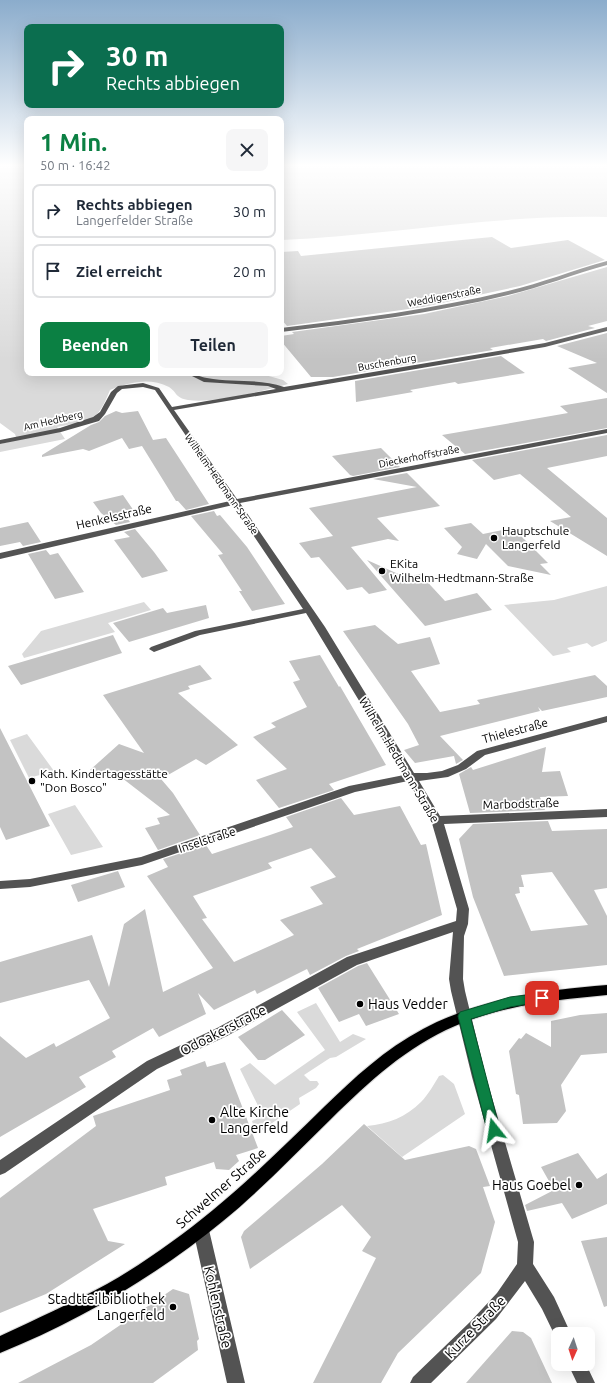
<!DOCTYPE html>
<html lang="de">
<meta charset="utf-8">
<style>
body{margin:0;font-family:Ubuntu,sans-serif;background:#f6f6f7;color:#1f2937;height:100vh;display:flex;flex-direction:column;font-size:15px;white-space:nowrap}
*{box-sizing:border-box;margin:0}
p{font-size:13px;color:#747a83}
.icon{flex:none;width:22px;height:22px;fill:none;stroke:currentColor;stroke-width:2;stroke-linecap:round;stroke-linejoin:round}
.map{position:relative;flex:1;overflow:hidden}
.drawer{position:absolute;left:24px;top:116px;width:260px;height:260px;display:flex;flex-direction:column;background:#fff;border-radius:8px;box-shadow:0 4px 16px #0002}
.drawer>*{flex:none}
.guide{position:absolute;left:24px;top:24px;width:260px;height:84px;border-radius:8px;box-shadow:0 4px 16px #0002;background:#0b6e4f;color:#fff;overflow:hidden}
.needle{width:26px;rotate:183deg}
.buttons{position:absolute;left:551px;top:1327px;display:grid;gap:8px}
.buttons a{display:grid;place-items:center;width:44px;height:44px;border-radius:8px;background:#fff;box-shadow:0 4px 16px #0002;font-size:20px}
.pin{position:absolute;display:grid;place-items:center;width:34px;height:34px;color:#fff;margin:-17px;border-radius:8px;box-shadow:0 2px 6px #0006}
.me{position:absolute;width:44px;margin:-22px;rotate:345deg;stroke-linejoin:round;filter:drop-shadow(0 0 3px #0008)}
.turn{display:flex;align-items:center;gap:14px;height:84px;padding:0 16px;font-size:18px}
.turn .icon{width:52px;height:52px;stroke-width:2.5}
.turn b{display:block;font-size:28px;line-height:34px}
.round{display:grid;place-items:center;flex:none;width:42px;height:42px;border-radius:8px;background:#f6f6f7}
.headline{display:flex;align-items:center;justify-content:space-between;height:68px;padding:0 16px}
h1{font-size:24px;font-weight:600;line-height:30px;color:#0b8043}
.button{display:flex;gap:8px;margin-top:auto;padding:8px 16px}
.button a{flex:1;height:46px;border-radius:8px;background:#0b8043;color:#fff;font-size:16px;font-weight:600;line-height:46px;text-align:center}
.button a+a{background:#f6f6f7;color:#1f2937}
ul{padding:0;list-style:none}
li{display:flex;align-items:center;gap:12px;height:54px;margin:0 8px 6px;padding:0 8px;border:2px solid #e0e1e3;border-radius:8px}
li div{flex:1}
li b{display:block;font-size:15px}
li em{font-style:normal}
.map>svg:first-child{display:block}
.green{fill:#dadada}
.building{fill:#c3c3c3;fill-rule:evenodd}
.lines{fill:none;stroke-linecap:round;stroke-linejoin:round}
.major-casing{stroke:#dbdbdb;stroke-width:2}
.minor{fill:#535353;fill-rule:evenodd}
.major{fill:#000;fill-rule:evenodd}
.route{fill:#0b8043;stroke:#07532c}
.poi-dot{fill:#000;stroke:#fff;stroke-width:1.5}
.labels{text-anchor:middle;stroke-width:3.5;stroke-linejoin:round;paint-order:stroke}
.far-street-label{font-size:10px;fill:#000;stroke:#fff}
.street-label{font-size:12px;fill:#000;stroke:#fff}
.poi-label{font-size:12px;fill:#000;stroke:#fff;text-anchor:start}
.near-poi-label{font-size:14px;fill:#000;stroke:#fff;text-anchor:start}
.near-street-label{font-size:14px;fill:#000;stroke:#fff}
</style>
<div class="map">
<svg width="607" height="1383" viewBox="0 0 607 1383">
<rect width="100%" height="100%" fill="#fff"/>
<path class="green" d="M0,166h27v207h231l25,7 5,4c-25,7 -75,20 -100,16 -13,-2 -11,-8 -19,-13 -19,-10 -40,-5 -59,3 -3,7 -7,17 -12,23 -10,10 -28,11 -41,14l8,12 -65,13v-8l17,-4 -2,-6 -15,-11z
M281,166h326v51c-109,-3 -217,18 -326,23z
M607,586v55l-15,6 -5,-4 -20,5 4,4 -18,4 -49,-51 50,-5z
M144,602l7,8 -43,13 7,9 -91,26 -2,-4 19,-23z
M27,734l27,37 -25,7 -19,-38z
M75,805l28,42 -32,8 -23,-41z
M316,1003l24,39 13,-8 13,5 -30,18 -6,1 -26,17 6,6h7l2,3 -3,4 -17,10 1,6 -44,30 -4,-13 11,-5 -23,-47 10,-6 25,22 50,-35 -28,-38z
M443,1075l11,9 11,30 -63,43 -35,-31c21,-2 39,-9 54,-24 7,-7 13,-18 18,-26z"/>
<path class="building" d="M492,237l19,11 57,-8 37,20 -85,26 -97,21 -136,19 -6,-7v-67l17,-1 3,5z
M607,267v54l-19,5 7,2 -49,13 -3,-2 -53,9 3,2 -160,27h-22l-30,-36v-5l13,-2 -2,-2 132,-18 84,-18z
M607,333v60l-39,-25 29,-5 -40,-17z
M501,356l24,17 -67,11 -3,-2 -45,8 3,2 -57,10 -1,-21z
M607,398v30l-142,26 -23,-19 126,-22 -8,-7z
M116,411l6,2 16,-2 15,29 13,-2 43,66 -23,6 -8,-9h-2l-34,-55 -13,3 -7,-11 -33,13 -6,-2 -41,8v-2l49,-30 8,-3 6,-6z
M607,435v21l-60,12 60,50v38l-57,-35 21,-4 -51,-43 -26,6 -22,-20z
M381,448l19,19 -47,9 -3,-1 -18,-19z
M407,473l33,33 -63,12 22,23 -11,-2 -37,8 36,43 -18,4 -7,-7 -15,3 -28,-33 -8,1 -12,-15 34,-7 -24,-28 108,-21 -44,-8z
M123,495l11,16 -10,3 6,8 -14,3 -15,-12 -8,-11z
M214,511l3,5 3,-1 27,32 38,57 -33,7 -13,-20h3l-24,-36 5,-1 -32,-38z
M28,522l13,20 -18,4 -3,-4 -20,4v-18z
M471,523l12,11 30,-6 35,35 -8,1 11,11 -43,-9 -22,-22 -9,15 -20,-5 5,-7 -18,-19z
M135,529l19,23 14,19 -26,7 -28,-38 16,-3 -6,-5z
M46,550l4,5 8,-2 26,39 -29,7 -27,-45z
M367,560l38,17 15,-3 25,27 32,-8 15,17 -67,16z
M206,605l3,13 -80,24 -16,-19 50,-15 4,5z
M375,625l23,19 32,-7 10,27 -29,7 29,41 40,-8 -3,-4 118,-25 12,11v11l-65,14 -4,-4 2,4 -100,25 23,24 -7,4 -2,-8 -39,7 -11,-13 15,-5 -11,-21 -65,-93z
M113,635l9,18 -101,32 -13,-19z
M320,655l19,32 1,-1 46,79 -57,19 5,6 -55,18 -23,-28 31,-11 -34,-32 23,-10 -5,-4 36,-16 -14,-25 7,-2 -11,-19z
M200,665l12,14 -24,7 2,3 -12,4 60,52 -32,20 -10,-6 -35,20 12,14 27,42 -42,15 -13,-22 15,-4 -3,-6 13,-3 -48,-37 -3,3 -29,-11 29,-26 25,9 -41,-58z
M0,728l50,98 -44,14 -6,-13z
M546,747l-4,25 18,-1 8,25 -28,1 5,13 -75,3 -11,-39 12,-7 2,3z
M341,798l13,17 46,-9 21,39 5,-1 16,71 -85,34 2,2 -13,5 -36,19 -3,-6 -50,25 -2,-4 -41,20 -16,-17 8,21 -47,23 -6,-9 -41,23 4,6 -37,20 7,10 -86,50v-101l26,22 28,-15 2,4 54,-29 -21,-38 -89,23v-41l92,-27 17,52 15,-63 21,-15 18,83 50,-24 -66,-92 21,-9 -5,-8 43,-14 6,9 58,-19 23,-8 -7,-10zM311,848l25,29 -26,10 13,17 -43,16 14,15 -60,27 -32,-43 5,-1 -14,-22 79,-28 -4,-5z
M548,821l4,10 55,-2v59l-13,2 13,26v49l-103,11 -31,-79 -14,-58 14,-15zM552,872l36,53 -57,6 -16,-37 5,-1 -1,-6h5l-3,-12z
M118,871l7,16 -47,15 -7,-17z
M367,963l32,51 -33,12 -7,-12 -20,8 -21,-34 40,-22z
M282,1010l23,25 -40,25h-7l-20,-23z
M607,1013v40l-26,2 -20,30 5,26 -9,12 -34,1 -4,-29 -3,-1 -7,-43 10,-13 2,1 5,-6 25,14v-26l29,-6z
M205,1061l2,6 18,-5 33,86 -22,7 3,6 -10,9 -13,-1 -2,-7 -49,15 2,8 -74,24 15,32 17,3 -79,50 -46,19v-115l96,-72 -3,-10 77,-26 -3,-10 15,-5 -2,-5z
M364,1124l41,36 64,-14 7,3 14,37 -7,1 12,35 -14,51 -83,80 -17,30h-68l63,-125 -14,-7 9,-14 -29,-32 -92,64 -9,-32 3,-6 78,-67z
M578,1153l19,26 10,-6v31l-35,15 -10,-16 -35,8 -2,-6 29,-15 -13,-23z
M607,1237v69l-3,1 -23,-66z
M173,1289l16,5 10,45 -2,2 1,9 -45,33h-135l73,-38z
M512,1331l11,1 8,6 21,45h-86z"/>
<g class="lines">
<defs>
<path id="major" d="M607,985v10c-51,5 -104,10 -152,31 -49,21 -86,56 -124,93 -35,34 -69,70 -108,102 -67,55 -142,99 -223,132v-17c36,-17 72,-33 107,-52 37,-21 73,-47 106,-74 39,-32 75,-68 111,-103 30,-29 61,-58 99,-78 56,-30 121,-39 184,-44z"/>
</defs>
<use href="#major" class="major-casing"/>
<path class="minor" d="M607,261v4c-33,9 -65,22 -99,30 -74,18 -151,28 -227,37v-4c76,-9 153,-19 227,-37 34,-8 66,-21 99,-30z
M607,327v4l-62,16 -371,63 63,89 370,-70v4l-367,70 85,124 89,146h13l15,-2 16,-6 19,-14 130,-35v6l-122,33 -19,14 -18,8 -29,4 21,35 167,-7v8l-163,7 25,85 -1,15 -4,12 -1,43 2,12 21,86 48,165 -1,22 21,33 17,37h-13l-1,6 -15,-31 -17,-28 -29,38 -65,64h-21l3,-6 57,-55 27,-29 20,-29 1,-22 -46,-165 -21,-86 -2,-12 4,-47 -96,33 -130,71 -70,33 -152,104 -5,2v-15l147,-99 70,-33 130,-71 109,-36 1,-12 -26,-89 -23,-39 -53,11 -213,73 -112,22 -30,2v-8l30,-2 111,-22 208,-71 55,-11 -98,-162 -106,22 -46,17 -5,-3 2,-2 44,-16 108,-22 -70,-104 -233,54v-6l230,-52 -75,-111 -12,-3 -21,2 -5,4 -12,21 -6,7 -38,11 -61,12v-4l60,-12 33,-11 7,-5 11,-20 7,-6 25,-3 16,5 13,19 104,-18 -8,-3 -64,-4 -18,-9c9,0 13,4 21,5 26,5 52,0 77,9l261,-44z
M201,1223l6,2 2,5 36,153h-18l-34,-153 2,-5z
M568,1364h18l9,19h-18z"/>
<use href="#major" class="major"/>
</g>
<linearGradient id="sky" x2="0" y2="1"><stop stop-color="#8baccc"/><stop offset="0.46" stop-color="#fff"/><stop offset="1" stop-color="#fff" stop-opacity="0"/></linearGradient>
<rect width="607" height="360" fill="url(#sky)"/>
<path class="route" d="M542,993l4,1 2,4 -2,3 -36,6 -39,12 29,111 -2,4 -4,1 -5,-1 -2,-4 -29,-114 2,-4 50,-15z"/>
<g class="poi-dot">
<circle cx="494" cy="538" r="4"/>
<circle cx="382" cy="571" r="4"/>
<circle cx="32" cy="781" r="4"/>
<circle cx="360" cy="1004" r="4"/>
<circle cx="212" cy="1120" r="4"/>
<circle cx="579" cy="1185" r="4"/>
<circle cx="173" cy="1307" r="4"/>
</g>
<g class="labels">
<g class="far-street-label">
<text transform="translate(444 296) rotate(-11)" y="4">Weddigenstraße</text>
<text transform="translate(387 362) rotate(-10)" y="4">Buschenburg</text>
<text transform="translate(53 420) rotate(-13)" y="4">Am Hedtberg</text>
<text transform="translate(419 456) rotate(-11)" y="4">Dieckerhoffstraße</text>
<text transform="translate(222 484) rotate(55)" y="4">Wilhelm-Hedtmann-Straße</text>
</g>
<g class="street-label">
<text transform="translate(114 517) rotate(-13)" y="4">Henkelsstraße</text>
<text transform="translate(515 731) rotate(-15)" y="4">Thielestraße</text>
<text transform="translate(399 760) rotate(59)" y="4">Wilhelm-Hedtmann-Straße</text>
<text transform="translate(521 804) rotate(-2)" y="4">Marbodstraße</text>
<text transform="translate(207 840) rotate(-18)" y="4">Inselstraße</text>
</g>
<g class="poi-label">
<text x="502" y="535">Hauptschule<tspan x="502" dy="14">Langerfeld</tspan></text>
<text x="390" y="568">EKita<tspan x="390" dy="14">Wilhelm-Hedtmann-Straße</tspan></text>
<text x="40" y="778">Kath. Kindertagesstätte<tspan x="40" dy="14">"Don Bosco"</tspan></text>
</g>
<g class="near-poi-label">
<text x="368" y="1009">Haus Vedder</text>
<text x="220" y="1117">Alte Kirche<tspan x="220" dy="16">Langerfeld</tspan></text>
<text x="571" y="1190" text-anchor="end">Haus Goebel</text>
<text x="165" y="1304" text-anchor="end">Stadtteilbibliothek<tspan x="165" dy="16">Langerfeld</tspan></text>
</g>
<g class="near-street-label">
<text transform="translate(223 1030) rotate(-27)" y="5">Odoakerstraße</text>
<text transform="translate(221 1188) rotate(-41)" y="5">Schwelmer Straße</text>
<text transform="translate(218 1307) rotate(77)" y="5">Kohlenstraße</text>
<text transform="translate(475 1327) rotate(-46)" y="5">Kurze Straße</text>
</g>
</g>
</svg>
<div class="buttons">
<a><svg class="needle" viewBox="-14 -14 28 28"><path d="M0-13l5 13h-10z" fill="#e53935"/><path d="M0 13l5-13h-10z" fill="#747a83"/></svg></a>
</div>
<div class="pin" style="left:542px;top:998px;background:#d93025"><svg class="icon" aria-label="arrive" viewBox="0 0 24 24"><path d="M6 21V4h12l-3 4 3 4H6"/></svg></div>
<svg class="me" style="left:494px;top:1130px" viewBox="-20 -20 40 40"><path d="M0-17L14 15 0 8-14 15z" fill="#0b8043" stroke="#fff" stroke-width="4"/></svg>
<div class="guide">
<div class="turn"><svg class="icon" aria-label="right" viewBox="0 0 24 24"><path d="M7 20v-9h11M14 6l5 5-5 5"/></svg><div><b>30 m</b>Rechts abbiegen</div></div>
</div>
<section class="drawer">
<div class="headline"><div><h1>1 Min.</h1><p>50 m · 16:42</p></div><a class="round"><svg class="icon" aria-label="close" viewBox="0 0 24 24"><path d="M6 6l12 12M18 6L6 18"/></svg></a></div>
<ul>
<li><svg class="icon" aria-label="right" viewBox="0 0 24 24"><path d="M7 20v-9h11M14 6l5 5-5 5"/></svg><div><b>Rechts abbiegen</b><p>Langerfelder Straße</p></div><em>30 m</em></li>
<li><svg class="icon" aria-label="arrive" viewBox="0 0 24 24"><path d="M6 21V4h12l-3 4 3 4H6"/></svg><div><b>Ziel erreicht</b></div><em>20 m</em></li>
</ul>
<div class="button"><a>Beenden</a><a>Teilen</a></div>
</section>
</div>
